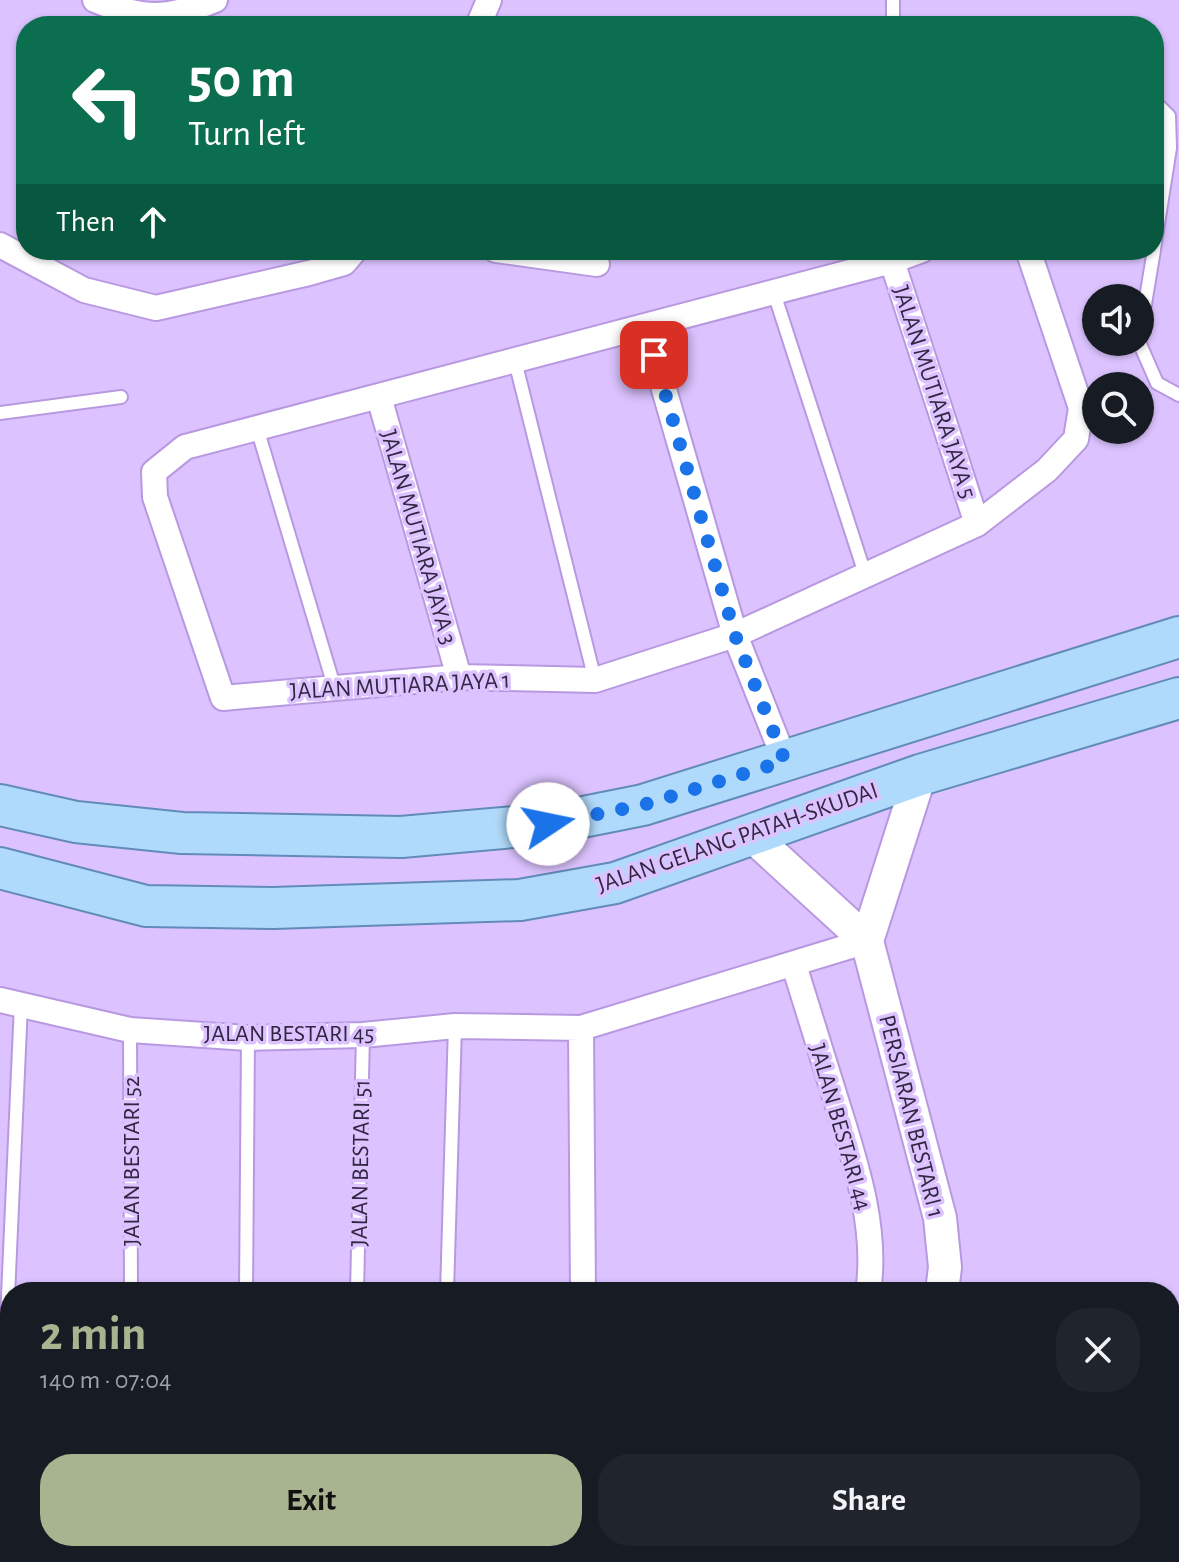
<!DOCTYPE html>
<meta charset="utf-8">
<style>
body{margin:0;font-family:"Alegreya Sans",sans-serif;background:#20242c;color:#f1f3f6;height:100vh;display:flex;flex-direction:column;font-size:30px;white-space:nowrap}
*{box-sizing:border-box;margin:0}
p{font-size:26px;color:#9ea1a6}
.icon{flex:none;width:44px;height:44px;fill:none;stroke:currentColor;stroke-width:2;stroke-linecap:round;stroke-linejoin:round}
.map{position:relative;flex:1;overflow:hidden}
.details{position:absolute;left:0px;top:1282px;width:1180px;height:280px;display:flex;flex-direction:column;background:#171b24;border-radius:32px 32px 0 0;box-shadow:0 2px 6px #0004}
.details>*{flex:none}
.hud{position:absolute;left:16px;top:16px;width:1148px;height:244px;border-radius:32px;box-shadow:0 2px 6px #0004;background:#0b6e4f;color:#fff;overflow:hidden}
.buttons{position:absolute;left:1082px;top:284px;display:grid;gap:16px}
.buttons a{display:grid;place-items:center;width:72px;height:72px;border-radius:50%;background:#171b24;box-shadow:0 2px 6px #0004;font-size:40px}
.pin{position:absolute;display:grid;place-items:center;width:68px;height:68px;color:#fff;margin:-34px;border-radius:16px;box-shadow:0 4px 12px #0006}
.me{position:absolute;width:88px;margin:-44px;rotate:79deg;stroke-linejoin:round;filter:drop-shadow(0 0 6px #0008)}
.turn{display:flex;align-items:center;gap:28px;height:168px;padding:0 40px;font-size:36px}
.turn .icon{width:104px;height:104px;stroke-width:2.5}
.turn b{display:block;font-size:56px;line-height:68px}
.then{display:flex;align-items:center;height:76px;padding:0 40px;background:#0003;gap:16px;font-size:30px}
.round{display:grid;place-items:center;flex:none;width:84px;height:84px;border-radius:32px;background:#20242c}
.overview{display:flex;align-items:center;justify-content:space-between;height:136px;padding:0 40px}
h1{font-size:48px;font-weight:600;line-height:60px;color:#a8b38f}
.cta{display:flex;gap:16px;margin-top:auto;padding:16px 40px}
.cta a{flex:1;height:92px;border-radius:32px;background:#a8b38f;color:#111;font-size:32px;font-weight:600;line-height:92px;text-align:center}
.cta a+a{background:#20242c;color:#f1f3f6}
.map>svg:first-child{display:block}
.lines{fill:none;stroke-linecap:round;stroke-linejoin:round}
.service-casing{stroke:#b899e1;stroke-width:16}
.minor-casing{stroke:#b899e1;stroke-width:28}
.tertiary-casing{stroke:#b899e1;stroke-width:36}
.primary-casing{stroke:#628bb9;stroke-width:44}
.service{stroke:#fff;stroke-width:12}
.minor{stroke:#fff;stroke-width:24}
.tertiary{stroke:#fff;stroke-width:32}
.primary{stroke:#b0dafb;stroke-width:40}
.route{stroke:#1a73e8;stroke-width:14;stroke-dasharray:0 25.2}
.labels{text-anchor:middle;stroke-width:7;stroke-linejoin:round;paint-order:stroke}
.street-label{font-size:24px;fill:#332643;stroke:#dcc3ff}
</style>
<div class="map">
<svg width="1179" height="1562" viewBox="0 0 1179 1562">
<rect width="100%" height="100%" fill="#dcc3ff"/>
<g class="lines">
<defs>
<path id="service" d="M893,26v-26
M1154,101l15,15 1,32 -16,101
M774,293l92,284
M1140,334l14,-84
M1139,342l18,41 22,12
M515,361l80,319
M0,413l121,-16
M257,428l77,258
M130,1030l1,262
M246,1292l2,-254
M357,1292l6,-257
M447,1292l8,-266
M10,1378l-5,-14 16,-360
M355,1552v10
M446,1552l1,10
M243,1562v-10"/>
<path id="minor" d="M95,0c48,20 72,20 120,0
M478,26l11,-26
M0,245l84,45 72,18 153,-35 35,-10 11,-13
M496,250l101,14
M922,250l-30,11 -707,186 -31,25 1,25 68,201 236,-21 136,3 140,-45 242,-111 70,-54 29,-31 5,-31 -53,-158
M892,261l85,263
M646,327l89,308 50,126
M379,397l80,280
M794,965c14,45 28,90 42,135 19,61 42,128 32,192
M0,1000l130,30 118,8 115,-3 92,-9 126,2 286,-87
M581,1028l2,264
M0,1433l10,1
M1115,1552l64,7
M121,1562v-10
M581,1562v-10
M827,1562l1,-10"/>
<path id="tertiary" d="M920,775l-53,166 73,277 5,49 -3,25
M750,834l117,107
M903,1562l1,-10"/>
<path id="primary" d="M0,805l76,17 106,11 219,4 147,-13 95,-19 536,-168
M0,868l146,38 127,2 247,-8 95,-17 305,-108 259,-77"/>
</defs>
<use href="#service" class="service-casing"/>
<use href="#minor" class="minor-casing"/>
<use href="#tertiary" class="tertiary-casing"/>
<use href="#primary" class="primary-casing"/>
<use href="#service" class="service"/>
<use href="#minor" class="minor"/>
<use href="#tertiary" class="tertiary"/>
<use href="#primary" class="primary"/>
</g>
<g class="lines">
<path class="route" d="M548,824l95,-19 142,-44 -50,-126 -81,-280"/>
</g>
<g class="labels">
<g class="street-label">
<text transform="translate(935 392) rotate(72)" y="8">JALAN MUTIARA JAYA 5</text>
<text transform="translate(419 537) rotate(74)" y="8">JALAN MUTIARA JAYA 3</text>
<text transform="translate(400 685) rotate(-3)" y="8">JALAN MUTIARA JAYA 1</text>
<text transform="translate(737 837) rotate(-19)" y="8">JALAN GELANG PATAH-SKUDAI</text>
<text x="289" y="1041">JALAN BESTARI 45</text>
<text transform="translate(912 1116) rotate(76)" y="8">PERSIARAN BESTARI 1</text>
<text transform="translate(841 1127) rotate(74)" y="8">JALAN BESTARI 44</text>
<text transform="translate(131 1161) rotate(-90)" y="8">JALAN BESTARI 52</text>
<text transform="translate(360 1163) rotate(-89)" y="8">JALAN BESTARI 51</text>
</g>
</g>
</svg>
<div class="buttons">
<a><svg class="icon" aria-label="sound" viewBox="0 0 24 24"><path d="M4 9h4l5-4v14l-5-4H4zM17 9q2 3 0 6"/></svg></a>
<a><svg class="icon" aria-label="search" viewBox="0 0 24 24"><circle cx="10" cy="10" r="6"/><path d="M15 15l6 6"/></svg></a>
</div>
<div class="pin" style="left:654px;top:355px;background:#d93025"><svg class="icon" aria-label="arrive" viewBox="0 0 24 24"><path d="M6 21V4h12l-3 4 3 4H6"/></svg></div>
<svg class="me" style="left:548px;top:824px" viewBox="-20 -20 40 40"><circle r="19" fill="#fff"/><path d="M0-13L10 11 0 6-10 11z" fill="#1a73e8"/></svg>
<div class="hud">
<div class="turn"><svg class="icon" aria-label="left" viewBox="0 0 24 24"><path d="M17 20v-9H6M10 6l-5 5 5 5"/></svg><div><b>50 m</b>Turn left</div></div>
<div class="then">Then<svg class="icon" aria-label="ahead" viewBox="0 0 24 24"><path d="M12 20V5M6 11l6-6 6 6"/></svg></div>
</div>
<section class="details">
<div class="overview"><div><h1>2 min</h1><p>140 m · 07:04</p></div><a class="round"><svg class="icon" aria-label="close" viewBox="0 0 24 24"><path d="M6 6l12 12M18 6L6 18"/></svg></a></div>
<div class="cta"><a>Exit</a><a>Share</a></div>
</section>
</div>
